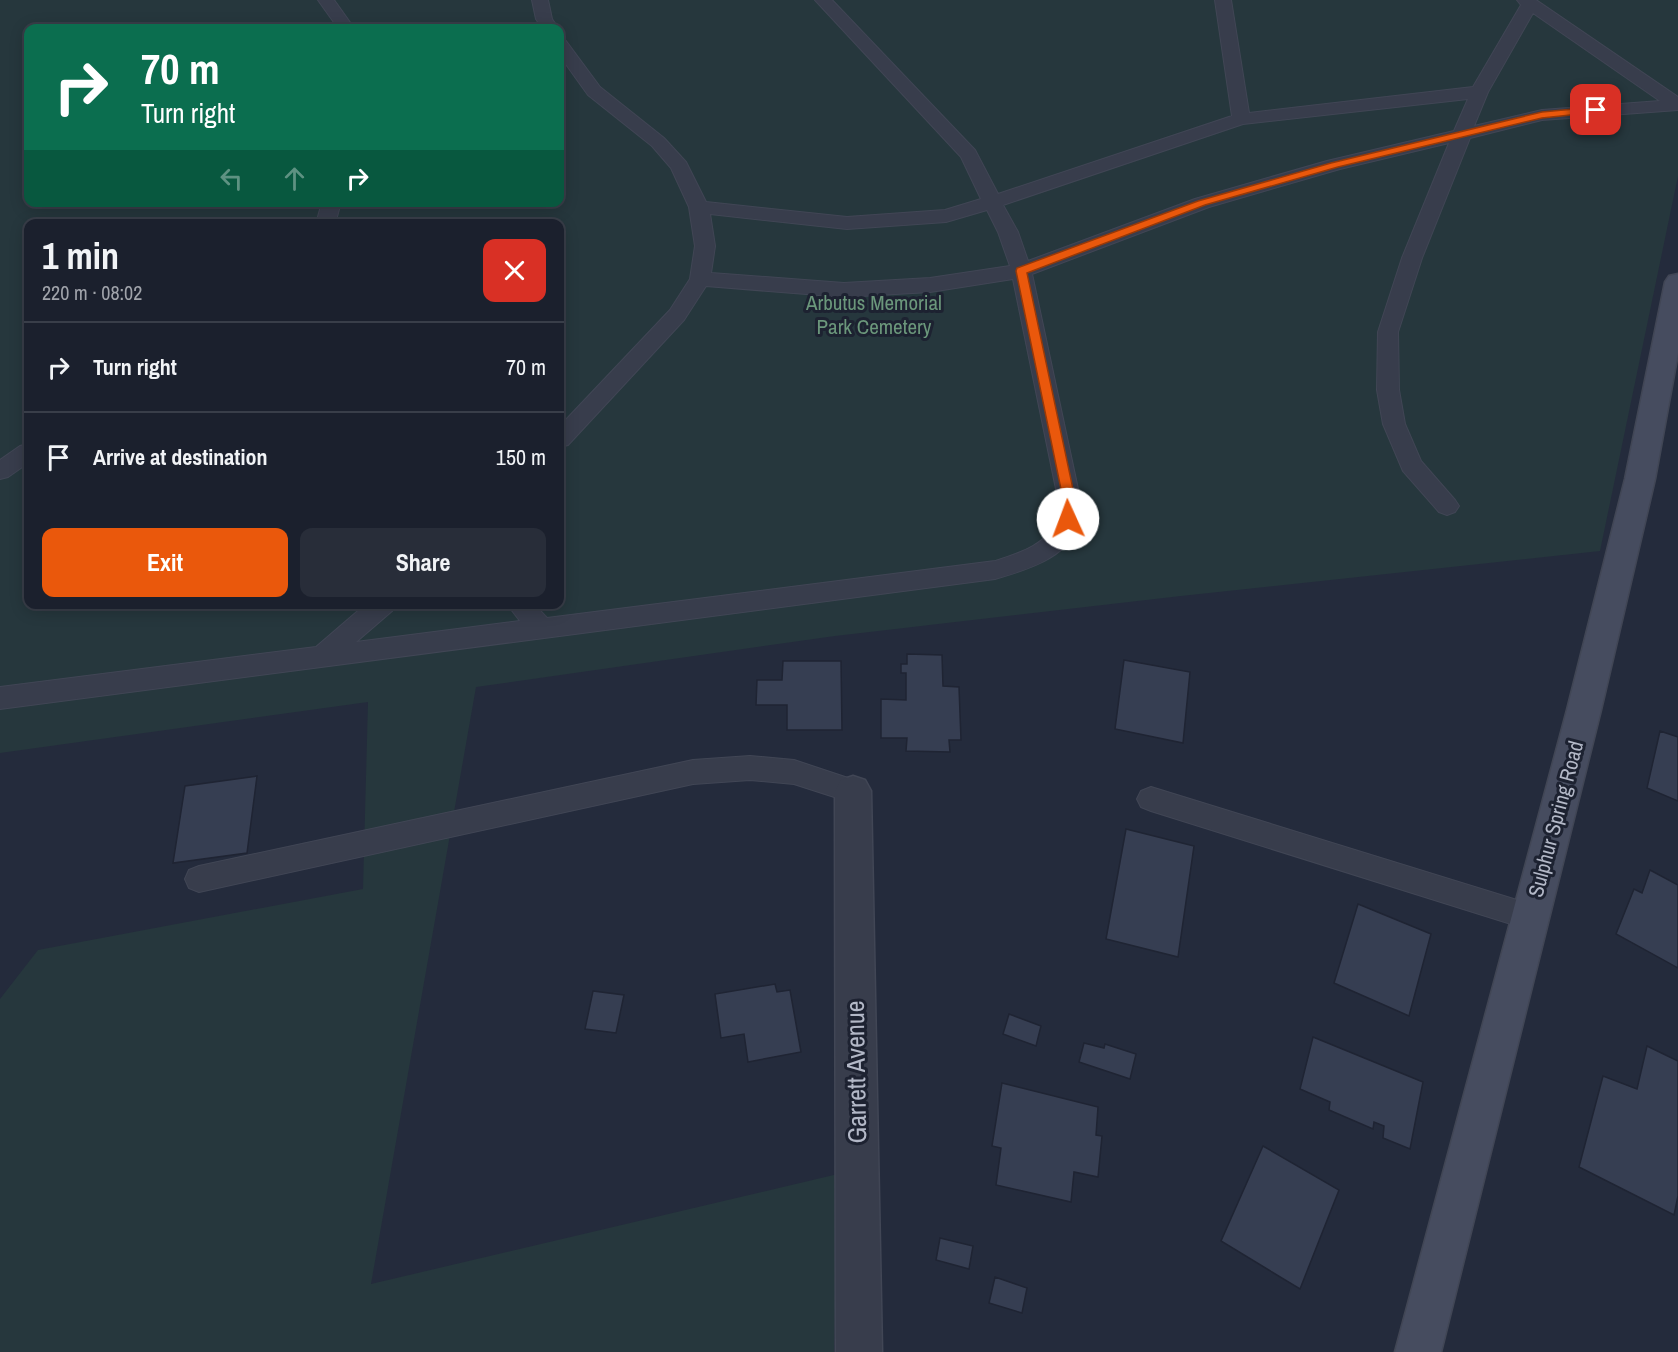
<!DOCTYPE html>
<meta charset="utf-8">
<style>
body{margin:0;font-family:"Archivo Narrow",sans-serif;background:#282d39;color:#f1f3f6;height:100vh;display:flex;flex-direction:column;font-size:22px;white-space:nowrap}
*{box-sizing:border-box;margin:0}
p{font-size:20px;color:#a0a3aa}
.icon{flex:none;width:33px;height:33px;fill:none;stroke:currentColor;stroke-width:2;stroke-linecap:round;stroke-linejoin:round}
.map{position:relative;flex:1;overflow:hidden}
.side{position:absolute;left:24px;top:219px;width:540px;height:390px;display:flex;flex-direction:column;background:#1b202d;border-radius:12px;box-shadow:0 3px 15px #0003,0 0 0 2px #393e49}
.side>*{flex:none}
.guide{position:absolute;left:24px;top:24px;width:540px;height:183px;border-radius:12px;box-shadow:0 3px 15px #0003,0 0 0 2px #393e49;background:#0b6e4f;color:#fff;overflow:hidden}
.pin{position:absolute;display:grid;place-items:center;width:51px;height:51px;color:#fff;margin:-26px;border-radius:12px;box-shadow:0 3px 9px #0006}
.me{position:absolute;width:66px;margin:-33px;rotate:358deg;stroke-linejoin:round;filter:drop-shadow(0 0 4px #0008)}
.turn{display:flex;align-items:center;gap:21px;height:126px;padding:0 18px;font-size:27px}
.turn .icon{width:78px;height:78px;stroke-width:2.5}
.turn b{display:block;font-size:42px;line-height:51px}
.lanes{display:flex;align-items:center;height:57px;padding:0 18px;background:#0003;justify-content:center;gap:30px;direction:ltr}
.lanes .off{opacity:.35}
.round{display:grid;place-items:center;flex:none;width:63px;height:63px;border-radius:12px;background:#282d39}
.summary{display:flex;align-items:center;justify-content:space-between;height:102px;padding:0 18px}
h1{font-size:36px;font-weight:700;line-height:45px}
.cta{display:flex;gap:12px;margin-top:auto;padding:12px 18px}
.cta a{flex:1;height:69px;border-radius:12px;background:#ea580c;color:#fff;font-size:24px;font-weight:700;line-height:69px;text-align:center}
.cta a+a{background:#282d39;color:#f1f3f6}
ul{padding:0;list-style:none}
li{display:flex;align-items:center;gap:18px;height:90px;padding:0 18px;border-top:2px solid #393e49}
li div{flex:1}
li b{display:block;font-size:22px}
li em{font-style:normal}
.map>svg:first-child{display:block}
.green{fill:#26373d;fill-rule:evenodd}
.building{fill:#363e52;stroke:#1f2433;stroke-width:1.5}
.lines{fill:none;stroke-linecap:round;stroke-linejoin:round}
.lane-casing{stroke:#414655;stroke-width:2}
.street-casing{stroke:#414655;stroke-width:3}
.secondary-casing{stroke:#414655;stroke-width:3}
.lane{fill:#383d4c;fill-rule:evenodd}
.street{fill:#383d4c;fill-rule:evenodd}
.secondary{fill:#464c5f;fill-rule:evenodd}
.route{fill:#ea580c;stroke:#983908;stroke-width:1.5}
.labels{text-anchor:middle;stroke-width:6;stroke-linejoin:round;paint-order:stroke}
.park-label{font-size:21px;fill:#6b977b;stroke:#1d2231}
.street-label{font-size:21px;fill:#b3b8c7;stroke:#1d2231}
.near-street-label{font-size:26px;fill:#b3b8c7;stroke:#1d2231}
</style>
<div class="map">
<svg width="1678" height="1352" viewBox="0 0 1678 1352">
<rect width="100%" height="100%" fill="#242b3c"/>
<path class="green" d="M0,0h1678v176l-78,375 -419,45 -346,40 -359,51 -105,597 467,-110 -4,178h-834v-353l38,-49 325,-61 5,-187 -368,51zM28,28h532v174h-532zM28,224h532v380h-532z"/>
<path class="building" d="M907,654l35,1 1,31 16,1 2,53h-12l1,12 -44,-1 1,-13h-26v-39l25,1v-27h-5v-9h6z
M1124,660l66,12 -7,71 -68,-14z
M783,661h58l1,69h-55v-25h-31l1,-25h25z
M1660,731l18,6v64l-31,-13z
M257,776l-10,77 -74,10 12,-77z
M1126,829l68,17 -16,111 -72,-18z
M1650,870l28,15v83l-62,-34 18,-45 8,4z
M1358,904l73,30 -22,82 -75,-33z
M775,984l2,8 13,-2 11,62 -53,10 -4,-28 -23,4 -6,-44z
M593,991l31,4 -8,38 -31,-4z
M1009,1014l32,12 -5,20 -33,-12z
M1313,1037l110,45 -13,67 -27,-11 1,-12 -10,-4 -1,7 -44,-19 1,-8 -30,-13z
M1084,1043l20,5 1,-4 31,10 -6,25 -51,-17z
M1647,1046l31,15v135l-4,19 -95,-48 24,-91 34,13z
M1002,1083l96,24 -2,28 6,1 -4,41 -24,-5 -3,30 -75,-17 5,-37 -9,-2z
M1263,1146l76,44 -39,99 -79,-48z
M940,1238l33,8 -4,23 -33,-9z
M995,1277l32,11 -5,25 -33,-10z"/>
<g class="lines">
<defs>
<path id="lane" d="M318,0h16l20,28h-16z
M532,0h16l4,19 6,9h-16l-6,-9z
M815,0h17l143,150 23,44 234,-78 -17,-116h16l18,113 224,-26 48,-82 -4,-5h19l142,97v13l-136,10 -72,18 -48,120 -24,74 1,58 6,34 16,37 34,39 4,6 -4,6 -8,3 -8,-3 -36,-41 -20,-47 -6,-34 1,-58 24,-74 47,-115 -109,26 -131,38 -177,67 46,215c1,9 3,19 1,29 -7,40 -51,51 -84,61l-995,130v-22l316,-40 50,-43h29l-3,7 -36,31 164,-21 -13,-17h27l13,14 448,-57c22,-7 56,-17 61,-43 2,-9 0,-20 0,-29l-43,-210 -83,13 -86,5 -138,-11 -22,34 -116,125 -8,2v-21l110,-116 20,-31 5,-33 -6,-39 -18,-39 -19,-22 -64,-51 -28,-39v-16l6,1 34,46 64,51 22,24 20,40 141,15 98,-7 36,-11 -20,-42zM1533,13l127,88 -118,9 -68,16 14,-34zM1468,99l-14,32 -127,30 -132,38 -167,62 -10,-29 -15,-27 240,-81zM987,210l11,22 12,34 -80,12 -86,5 -133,-10 4,-27 -5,-32 137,15 99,-7z
M322,202h19l-6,22h-19z
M28,444v19l-20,14 -8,2v-19l20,-14z
M750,756l44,4 69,23 4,8 -4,8 -10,4 -59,-19 -44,-4 -57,4 -494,108 -10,-4 -4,-9 4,-9 10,-4 494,-106z
M1151,787l379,117 10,4 4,9 -4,9 -10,4 -379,-119 -10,-4 -4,-8 4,-8z"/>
<path id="street" d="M853,776l12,4 6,11 11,561h-46l-1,-561 6,-11z"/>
<path id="secondary" d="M1678,274v79l-23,126 -54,231 -160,642h-46l172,-642 58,-231 40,-197 4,-6z"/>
</defs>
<use href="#lane" class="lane-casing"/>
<use href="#street" class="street-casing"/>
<use href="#secondary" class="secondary-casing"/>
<use href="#lane" class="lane"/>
<use href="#street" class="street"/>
<use href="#secondary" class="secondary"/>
</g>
<path class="route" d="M1596,107l3,1v4l-57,6 -204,49 -133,38 -178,68 46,216 1,30 -6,5 -5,-1 -2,-34 -45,-218 1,-3 181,-67 133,-38 211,-51z"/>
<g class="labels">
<g class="park-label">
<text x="874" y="310">Arbutus Memorial<tspan x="874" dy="24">Park Cemetery</tspan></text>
</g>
<g class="street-label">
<text transform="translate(1556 819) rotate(-75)" y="7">Sulphur Spring Road</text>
</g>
<g class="near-street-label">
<text transform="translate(856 1072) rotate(-91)" y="9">Garrett Avenue</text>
</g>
</g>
</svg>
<div class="pin" style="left:1596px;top:110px;background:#d93025"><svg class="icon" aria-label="arrive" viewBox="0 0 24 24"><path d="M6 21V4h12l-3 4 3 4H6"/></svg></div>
<svg class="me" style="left:1068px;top:519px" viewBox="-20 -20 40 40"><circle r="19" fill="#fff"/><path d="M0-13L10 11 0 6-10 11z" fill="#ea580c"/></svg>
<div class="guide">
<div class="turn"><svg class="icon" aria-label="right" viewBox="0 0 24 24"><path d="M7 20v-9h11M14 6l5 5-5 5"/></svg><div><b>70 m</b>Turn right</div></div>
<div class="lanes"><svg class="icon off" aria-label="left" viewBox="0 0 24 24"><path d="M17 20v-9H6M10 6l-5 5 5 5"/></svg><svg class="icon off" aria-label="ahead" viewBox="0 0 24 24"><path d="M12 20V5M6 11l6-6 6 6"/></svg><svg class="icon" aria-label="right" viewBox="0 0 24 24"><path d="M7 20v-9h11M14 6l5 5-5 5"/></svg></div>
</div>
<section class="side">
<div class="summary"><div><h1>1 min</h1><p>220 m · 08:02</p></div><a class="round" style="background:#d93025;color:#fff"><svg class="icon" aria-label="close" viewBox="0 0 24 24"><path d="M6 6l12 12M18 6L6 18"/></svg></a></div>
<ul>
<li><svg class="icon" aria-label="right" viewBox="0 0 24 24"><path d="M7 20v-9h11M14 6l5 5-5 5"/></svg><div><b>Turn right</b></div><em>70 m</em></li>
<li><svg class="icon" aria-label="arrive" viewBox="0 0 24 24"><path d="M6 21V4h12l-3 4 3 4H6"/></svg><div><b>Arrive at destination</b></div><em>150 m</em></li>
</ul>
<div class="cta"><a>Exit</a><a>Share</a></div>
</section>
</div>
